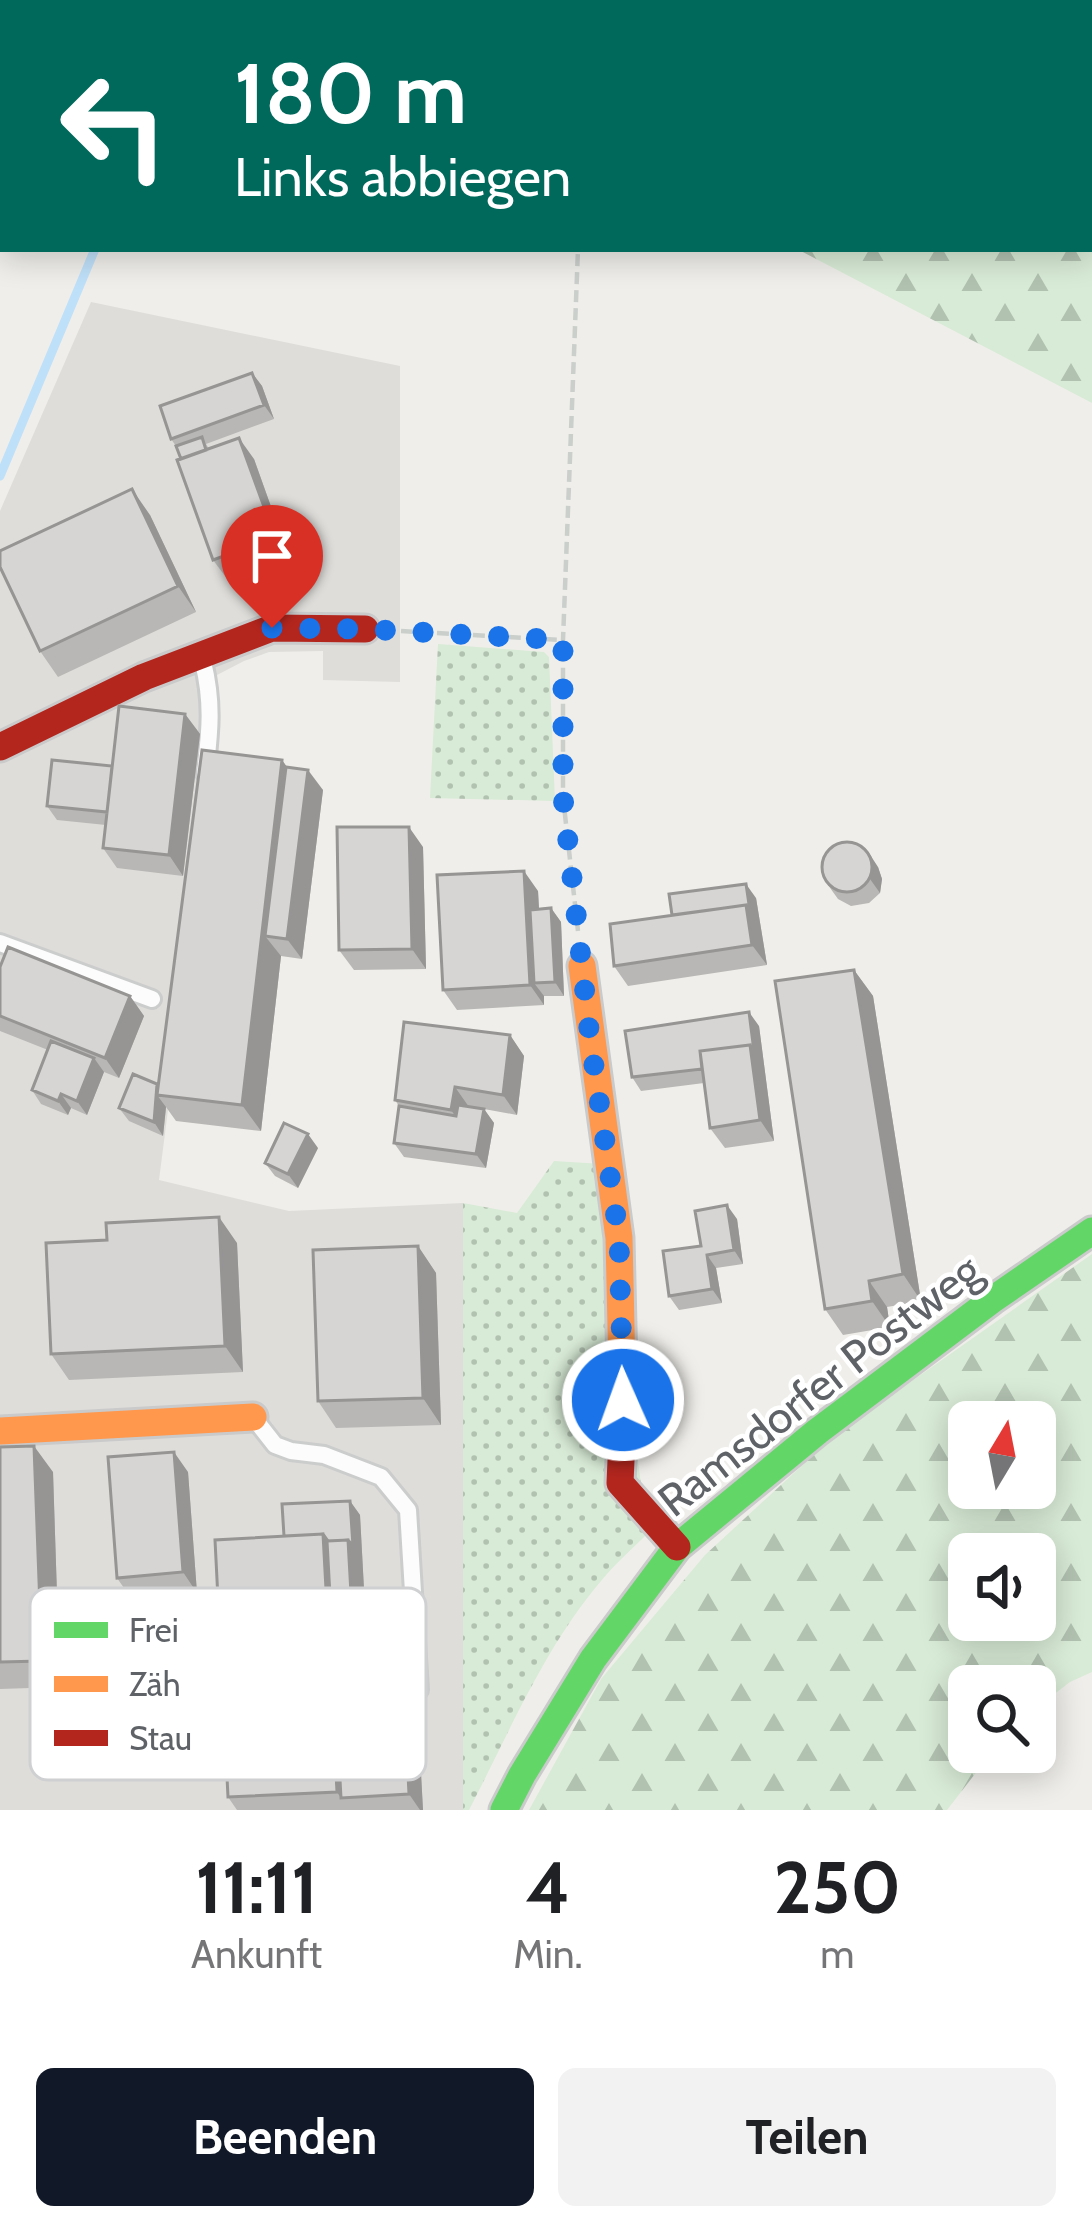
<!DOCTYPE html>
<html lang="de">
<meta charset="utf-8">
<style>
body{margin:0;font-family:Cabin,sans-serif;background:#f2f2f2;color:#202124;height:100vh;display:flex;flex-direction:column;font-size:45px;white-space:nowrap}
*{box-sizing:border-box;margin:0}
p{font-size:39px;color:#757577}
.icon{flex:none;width:66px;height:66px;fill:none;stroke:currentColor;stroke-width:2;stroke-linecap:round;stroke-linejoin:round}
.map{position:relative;height:1810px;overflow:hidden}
.panel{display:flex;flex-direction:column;background:#fff;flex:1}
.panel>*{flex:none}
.top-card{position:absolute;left:0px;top:0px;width:1092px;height:252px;box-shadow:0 6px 30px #0003;background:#00695c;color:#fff;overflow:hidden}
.needle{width:78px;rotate:10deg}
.fabs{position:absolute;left:948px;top:1401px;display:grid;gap:24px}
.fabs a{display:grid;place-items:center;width:108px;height:108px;border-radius:18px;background:#fff;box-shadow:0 6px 30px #0003;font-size:60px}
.pin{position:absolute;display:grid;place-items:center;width:102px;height:102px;color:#fff;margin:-123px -51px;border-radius:50% 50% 50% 0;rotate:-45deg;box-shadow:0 0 12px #0007}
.pin .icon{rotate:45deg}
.me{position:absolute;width:132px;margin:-66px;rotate:358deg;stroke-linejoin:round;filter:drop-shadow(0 0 9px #0008)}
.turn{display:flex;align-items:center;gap:42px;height:252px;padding:0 36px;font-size:54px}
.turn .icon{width:156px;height:156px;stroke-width:2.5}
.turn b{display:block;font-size:84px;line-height:102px}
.eta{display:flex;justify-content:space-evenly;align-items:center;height:204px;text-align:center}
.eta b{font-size:72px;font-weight:700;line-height:84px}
.primary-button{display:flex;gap:24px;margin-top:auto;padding:24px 36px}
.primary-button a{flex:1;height:138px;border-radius:18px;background:#111827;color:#fff;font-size:48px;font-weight:700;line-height:138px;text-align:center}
.primary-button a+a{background:#f2f2f2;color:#202124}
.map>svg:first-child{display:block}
.industrial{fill:#dfddda}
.grass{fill:url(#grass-dots)}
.forest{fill:url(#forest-firs);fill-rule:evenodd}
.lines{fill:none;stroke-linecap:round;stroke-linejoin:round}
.stream{stroke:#bfe0f9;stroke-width:9}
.lane-casing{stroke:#cbcccc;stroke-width:22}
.fast-casing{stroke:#cacacb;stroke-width:33}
.slow-casing{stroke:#cacacb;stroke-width:33}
.jam-casing{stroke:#cacacb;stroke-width:33}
.path{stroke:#cacfcc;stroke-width:4.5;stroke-dasharray:12 6;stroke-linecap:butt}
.lane{stroke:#fdfcfc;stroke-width:16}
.fast{stroke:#63d668;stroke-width:27}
.slow{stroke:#ff974d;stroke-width:27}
.jam{stroke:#b3261e;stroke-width:27}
.wall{fill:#b8b7b5}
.shaded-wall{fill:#969594}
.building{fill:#d6d5d3;stroke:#969594;stroke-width:3}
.route{stroke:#1a73e8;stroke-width:21;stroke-dasharray:0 37.8}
.labels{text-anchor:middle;stroke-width:9;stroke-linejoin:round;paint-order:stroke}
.street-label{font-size:45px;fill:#5f6368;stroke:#fff}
.key{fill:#fff;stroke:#cfd0d2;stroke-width:3}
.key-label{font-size:33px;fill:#5f6368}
</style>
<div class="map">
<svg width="1092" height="1810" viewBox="0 0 1092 1810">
<defs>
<pattern id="grass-dots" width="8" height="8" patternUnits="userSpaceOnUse" patternTransform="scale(3)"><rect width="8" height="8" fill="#d8ebd6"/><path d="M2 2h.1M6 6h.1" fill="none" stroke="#b2c2b1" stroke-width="1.8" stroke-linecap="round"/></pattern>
<pattern id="forest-firs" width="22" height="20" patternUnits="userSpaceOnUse" patternTransform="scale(3)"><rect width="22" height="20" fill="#d8ebd6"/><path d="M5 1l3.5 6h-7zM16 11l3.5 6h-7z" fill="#b2c2b1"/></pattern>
</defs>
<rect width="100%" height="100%" fill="#efeeea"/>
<path class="industrial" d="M91,302l309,64v316l-77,-2v-29l-54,1 -25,9 -27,14 1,46 -59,459 130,31 174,-8v607h-463v-1299z"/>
<path class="grass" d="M438,644l106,8 5,5 6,144 -125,-3z
M554,1161l48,3 45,370c-15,15 -32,30 -46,47 -57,67 -92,152 -132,229h-6v-607l54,10z"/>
<path class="forest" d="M571,0h521v403l-295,-154h292v-246h-518z
M1092,1254v418l-22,10 -35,27v-23h-66v66h23l-45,58h-418l72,-131 104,-124 129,-119zM969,1422h66v66h-66zM969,1554h66v66h-66z"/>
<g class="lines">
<path class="stream" d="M182,3l1,-3
M0,476l95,-227"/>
<defs>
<path id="lane" d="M203,662c10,40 7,70 2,111
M0,943l152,56
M253,1417l22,28 16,6 33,4 57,22 27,33 11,180"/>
<path id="fast" d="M504,1810l18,-35 71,-116 84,-112 141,-116 174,-131 100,-69"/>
<path id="slow" d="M582,966l37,272 4,177
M0,1431l253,-14"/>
<path id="jam" d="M0,747l144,-70 128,-49 93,1
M623,1415l-3,68 57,64"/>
</defs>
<use href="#lane" class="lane-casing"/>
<use href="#fast" class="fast-casing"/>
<use href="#slow" class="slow-casing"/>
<use href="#jam" class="jam-casing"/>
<path class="path" d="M588,3v-3
M401,631l162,9
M578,931l-15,-134v-157l15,-391"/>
<use href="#lane" class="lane"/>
<use href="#fast" class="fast"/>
<use href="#slow" class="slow"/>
<use href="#jam" class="jam"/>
</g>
<path class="wall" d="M252,373l10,13 12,33 -68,25 3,5 45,10 35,98 -61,23 -15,-20 -37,-114 -5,-7z
M150,515l46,97 -138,65 -18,-26z
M185,714l15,20 -17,142 -66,-8 -14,-20 3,-23 -49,-5 -10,-14 65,-40z
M282,760l5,7 36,23 -21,169 -21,-3 -20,175 -85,-10 -10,-14 -3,29 -34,-15 -10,-13 40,-23z
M423,847l3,122 -72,1 -15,-20z
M878,867l4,12 -2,14 -11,10 -18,3 -13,-7 -10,-14z
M538,891l1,18 12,-1 10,14 3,74h-20v9l-87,5 -14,-20z
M756,898l11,67 -139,21 -14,-20 58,-51z
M0,967l130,29 14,20 -25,62 -15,-6 -17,43 -16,-7 -3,7 -27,-11 -9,-14 16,-40 -48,-19z
M854,970l19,26 48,305 -34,6 3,20 -47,8 -18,-26z
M759,1026l15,115 -49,7 -15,-20 -6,-45 -63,8 -9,-14z
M510,1035l14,21 -7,59 -33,-6 10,14 -8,45 -82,-11 -10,-14 5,-37 -4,-6z
M318,1148l-20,40 -23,-12 -10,-13z
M737,1219l6,45 -27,4 6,35 -43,7 -10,-14 32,-50z
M107,1240l130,3 6,129 -174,8 -18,-26z
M418,1246l18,27 5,152 -105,3 -18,-27z
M0,1447l53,25 7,215 -60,2z
M188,1472l9,121 -66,5 -14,-20z
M350,1501l10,14 12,221 48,19 3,55h-186l-9,-13z"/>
<path class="shaded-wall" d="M252,373l10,13 12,33 -10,-14z
M239,438l15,21 35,98 -14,-20z
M132,489l18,26 46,97 -18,-26z
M185,714l15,20 -17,142 -14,-21z
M282,760l18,26 -35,150 16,20 -20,175 -19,-26z
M308,770l15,20 -21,169 -15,-20z
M409,827l14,20 3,122 -14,-20z
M869,853l9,14 4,12 -2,14 -10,-14z
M524,871l14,20 5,91 -9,1 10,13v9l-14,-20z
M746,884l10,14 11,67 -15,-20 -6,-40z
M551,908l10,14 3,74 -9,-14z
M854,970l19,26 48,305 -18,-27z
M130,996l14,20 -25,62 -14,-20z
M749,1012l10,14 15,115 -14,-21 -10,-75z
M510,1035l14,21 -7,59 -14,-20z
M94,1058l10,14 -17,43 -10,-14z
M157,1084v11l9,12 -3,29 -9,-14z
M455,1087l14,20 -4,23 -14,-20z
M61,1094l10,14 -3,7 -10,-14z
M484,1109l10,14 -8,45 -10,-14z
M308,1134l10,14 -20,40 -10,-14z
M727,1205l10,14 6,45 -9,-14z
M219,1217l18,26 6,129 -18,-26z
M418,1246l18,27 5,152 -18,-27z
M707,1255l9,13 6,35 -10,-14z
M869,1281l18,26 3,20 -18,-26z
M34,1446l19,26 7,215 -18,-26z
M174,1452l14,20 9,121 -14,-21z
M350,1501l10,14 13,242 -14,-20 -11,-197z
M323,1534l18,27v237l-4,-6z
M406,1734l14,21 3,55h-3l-11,-16z"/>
<path class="building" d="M252,373l12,32 -93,34 -11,-33z
M202,437l4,13 -25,9 -5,-13z
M239,438l36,99 -62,23 -36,-100z
M132,489l46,97 -138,65 -40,-84v-16z
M119,706l66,8 -16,141 -66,-7z
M202,750l80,10 -40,345 -85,-10z
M52,760l60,6 -5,46 -60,-6z
M286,767l22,3 -21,169 -22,-3z
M337,827h72l3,122 -73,1z
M822 867a25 25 0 1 1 50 0a25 25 0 1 1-50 0Z
M524,871l6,114 -87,5 -6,-115z
M746,884l4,27 -4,-6 -74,10 -3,-21z
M746,905l6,40 -138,21 -4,-42z
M551,908l4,74 -21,1 -4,-73z
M8,947l122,49 -25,62 -105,-42v-49z
M854,970l49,304 -34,7 3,20 -47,8 -50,-328z
M749,1012l5,39 -4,-6 -50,6 2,18 -70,8 -7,-46z
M404,1022l106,13 -7,60 -48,-8 -4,23 -56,-10z
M51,1041l43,17 -17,43 -16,-7 -3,7 -26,-11z
M750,1045l10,75 -50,8 -10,-77z
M133,1074l24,10 -3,38 -35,-14z
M458,1105l26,4 -8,45 -82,-11 5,-37 57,10z
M284,1123l24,11 -20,40 -23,-11z
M727,1205l7,45 -27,5 5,34 -43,7 -6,-45 38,-5 -6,-35z
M219,1217l6,129 -174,8 -5,-111 61,-3 -1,-17z
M418,1246l5,152 -105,3 -5,-151z
M34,1446l8,215 -42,1v-215z
M174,1452l9,120 -66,6 -9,-121z
M350,1501l3,45 -5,-6 -20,1 -5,-7 -39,2 -2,-32z
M323,1534l14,258 -109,5 -13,-257z
M348,1540l11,197 47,-3 3,60 -68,4 -14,-257z"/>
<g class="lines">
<path class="route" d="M272,628l93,1 198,11v157l27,241 29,200 4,162"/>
</g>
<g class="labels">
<g class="street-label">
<text transform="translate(819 1385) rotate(-38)" y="16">Ramsdorfer Postweg</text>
</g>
</g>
<rect x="30" y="1588" width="396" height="192" rx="18" class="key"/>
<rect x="54" y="1622" width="54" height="16" fill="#63d668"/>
<rect x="54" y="1676" width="54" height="16" fill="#ff974d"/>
<rect x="54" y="1730" width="54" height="16" fill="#b3261e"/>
<g class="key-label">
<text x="129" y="1642">Frei</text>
<text x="129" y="1696">Zäh</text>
<text x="129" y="1750">Stau</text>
</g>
</svg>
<div class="fabs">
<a><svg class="needle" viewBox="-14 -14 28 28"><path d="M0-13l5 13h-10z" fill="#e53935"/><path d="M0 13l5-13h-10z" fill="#757577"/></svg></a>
<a><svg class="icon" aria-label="sound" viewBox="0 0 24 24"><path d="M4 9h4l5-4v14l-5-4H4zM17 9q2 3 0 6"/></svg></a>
<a><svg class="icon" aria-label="search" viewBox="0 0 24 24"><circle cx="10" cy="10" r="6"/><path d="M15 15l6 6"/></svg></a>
</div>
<div class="pin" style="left:272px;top:628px;background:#d93025"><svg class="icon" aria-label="arrive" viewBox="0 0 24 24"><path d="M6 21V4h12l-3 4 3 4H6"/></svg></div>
<svg class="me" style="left:623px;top:1400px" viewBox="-20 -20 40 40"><circle r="17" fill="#1a73e8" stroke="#fff" stroke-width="3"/><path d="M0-11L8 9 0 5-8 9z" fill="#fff"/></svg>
<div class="top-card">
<div class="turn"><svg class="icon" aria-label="left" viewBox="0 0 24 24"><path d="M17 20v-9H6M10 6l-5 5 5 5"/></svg><div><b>180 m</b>Links abbiegen</div></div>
</div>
</div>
<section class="panel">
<div class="eta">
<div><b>11:11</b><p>Ankunft</p></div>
<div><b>4</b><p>Min.</p></div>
<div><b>250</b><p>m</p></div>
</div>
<div class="primary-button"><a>Beenden</a><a>Teilen</a></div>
</section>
